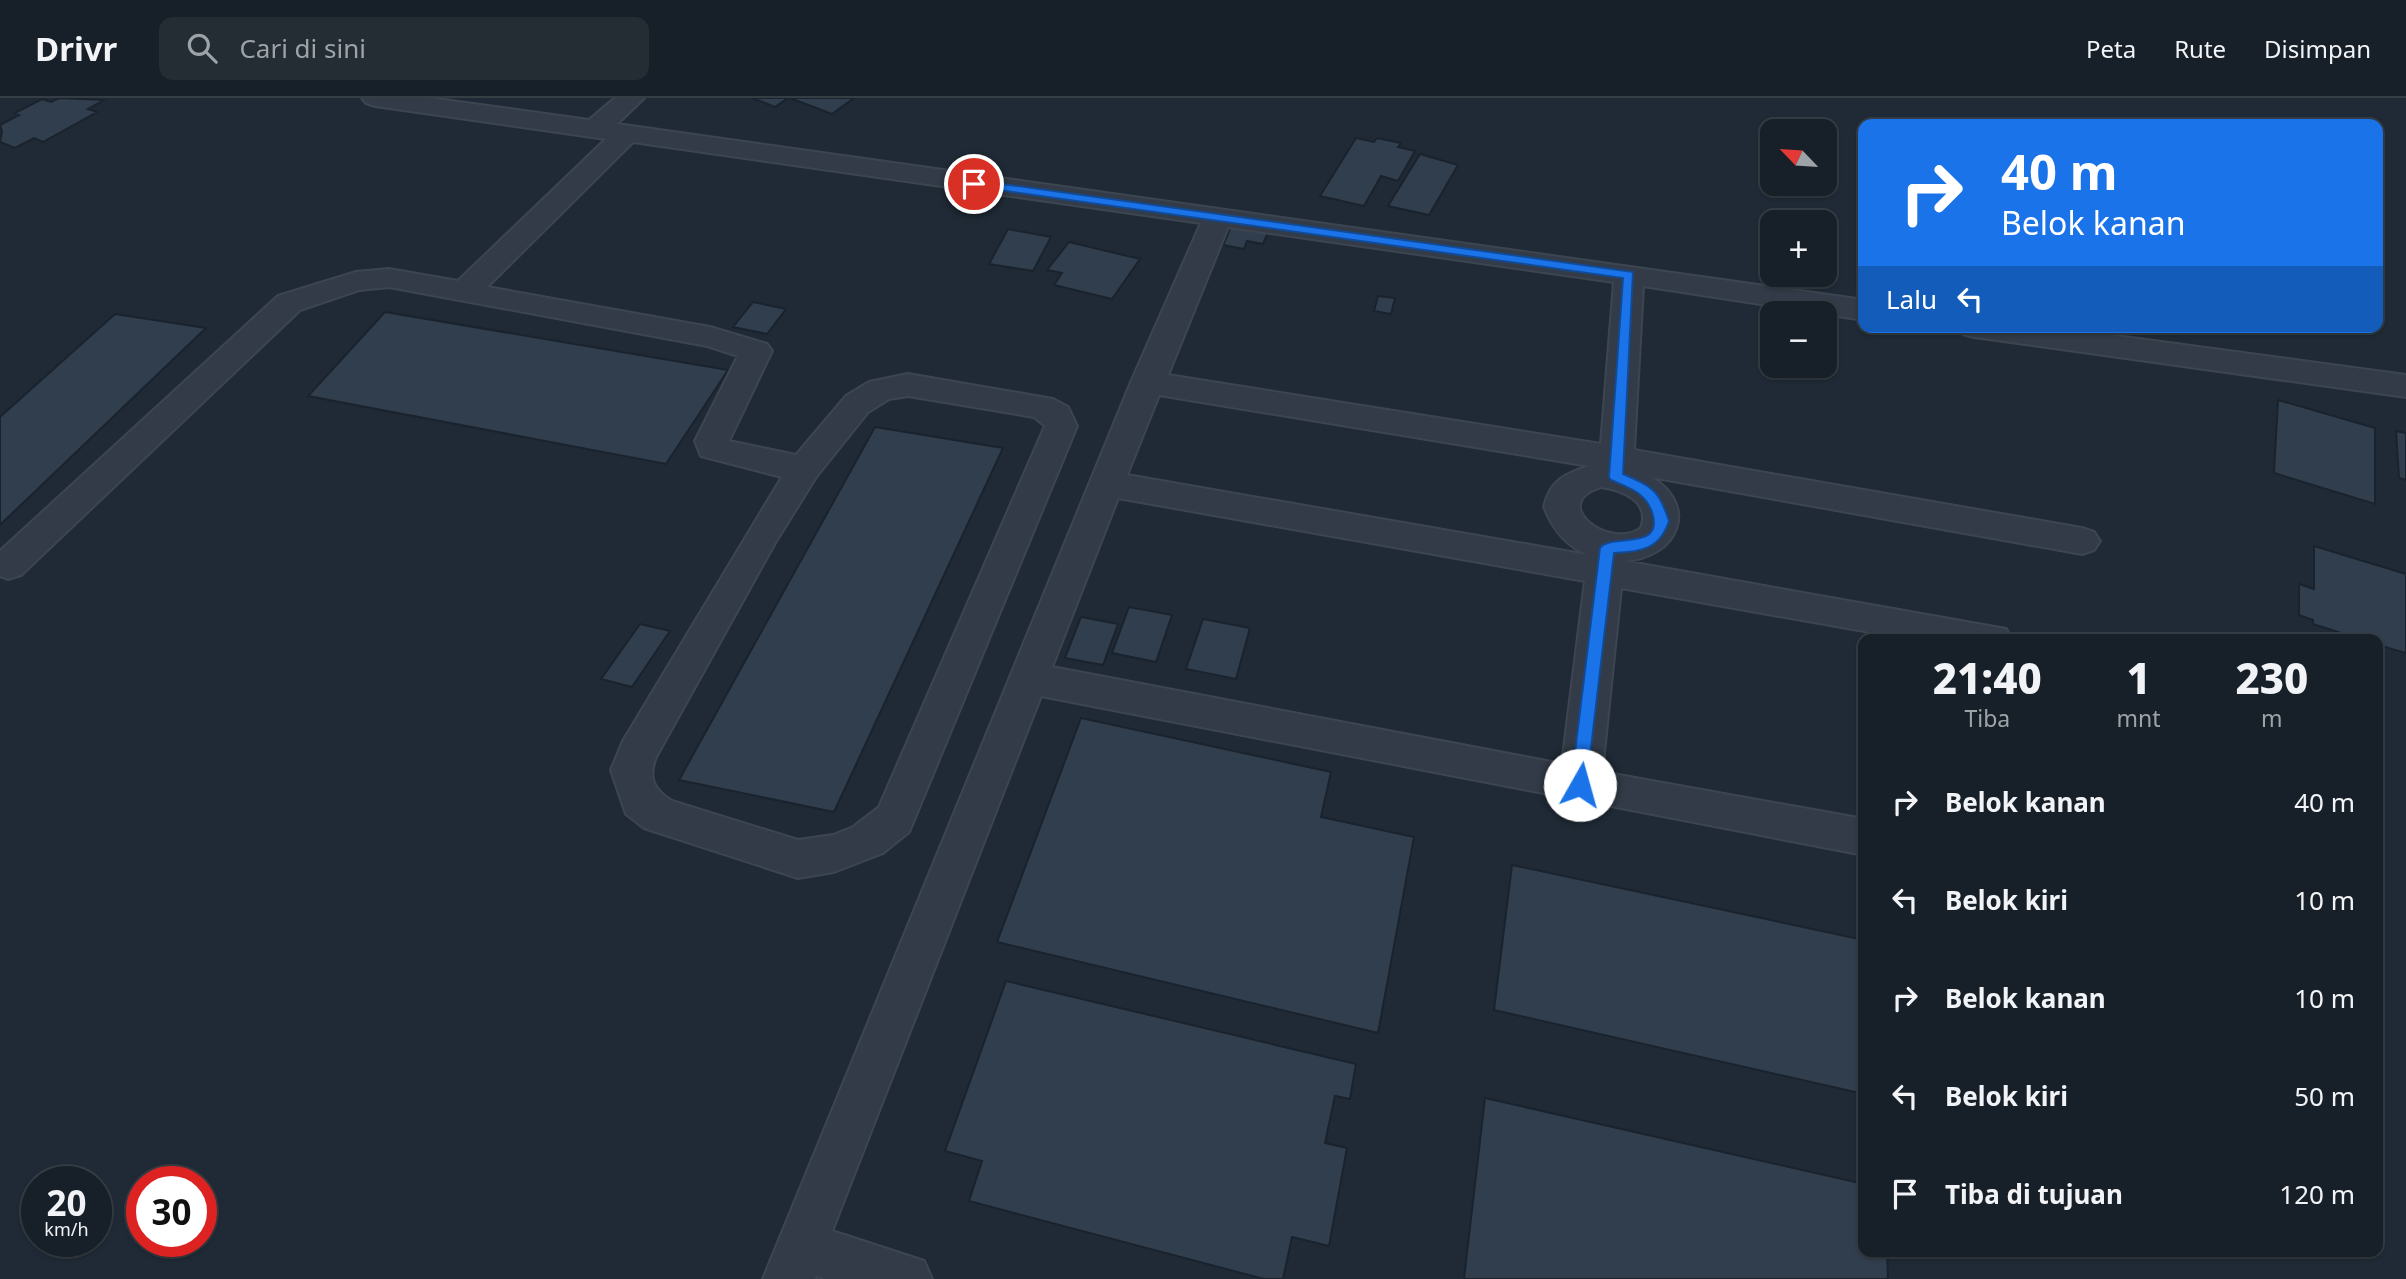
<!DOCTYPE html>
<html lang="id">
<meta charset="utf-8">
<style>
body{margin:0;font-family:"Noto Sans",sans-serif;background:#242d34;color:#f1f3f6;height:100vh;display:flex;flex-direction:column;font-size:26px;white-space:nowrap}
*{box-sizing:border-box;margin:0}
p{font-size:23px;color:#9ea3a8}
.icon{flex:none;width:38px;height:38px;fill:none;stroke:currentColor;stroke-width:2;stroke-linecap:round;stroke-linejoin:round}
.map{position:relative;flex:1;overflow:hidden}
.drawer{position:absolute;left:1858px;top:536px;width:525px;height:623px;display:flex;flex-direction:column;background:#172028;border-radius:14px;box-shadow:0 2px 5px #0004,0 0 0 2px #363e45}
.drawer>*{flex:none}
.banner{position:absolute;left:1858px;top:21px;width:525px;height:214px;border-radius:14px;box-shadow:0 2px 5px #0004,0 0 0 2px #363e45;background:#1a73e8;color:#fff;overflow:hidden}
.needle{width:46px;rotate:295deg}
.tools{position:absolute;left:1760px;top:21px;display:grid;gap:14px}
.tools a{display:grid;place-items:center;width:77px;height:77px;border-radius:14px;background:#172028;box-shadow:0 2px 5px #0004,0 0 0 2px #363e45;font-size:35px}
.speed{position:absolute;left:21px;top:1068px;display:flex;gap:14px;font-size:35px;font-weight:700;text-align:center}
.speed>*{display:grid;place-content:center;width:91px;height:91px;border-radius:50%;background:#172028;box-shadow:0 2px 5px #0004,0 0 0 2px #363e45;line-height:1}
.speed small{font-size:18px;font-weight:400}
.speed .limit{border:10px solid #d22;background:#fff;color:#111}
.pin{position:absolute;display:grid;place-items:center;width:60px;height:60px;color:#fff;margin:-30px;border:4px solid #fff;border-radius:50%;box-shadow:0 2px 7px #0007}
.me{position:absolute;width:77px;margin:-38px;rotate:7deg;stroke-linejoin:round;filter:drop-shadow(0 0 5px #0008)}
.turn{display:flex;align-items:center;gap:24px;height:147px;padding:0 28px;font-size:32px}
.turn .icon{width:91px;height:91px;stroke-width:2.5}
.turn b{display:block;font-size:49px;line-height:60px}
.then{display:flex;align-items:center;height:66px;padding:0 28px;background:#0003;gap:14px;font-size:26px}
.eta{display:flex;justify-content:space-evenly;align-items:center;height:119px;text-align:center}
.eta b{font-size:42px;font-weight:800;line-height:49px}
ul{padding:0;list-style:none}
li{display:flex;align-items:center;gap:21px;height:98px;padding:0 28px}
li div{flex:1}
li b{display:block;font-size:26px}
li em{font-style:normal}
header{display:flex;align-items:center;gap:42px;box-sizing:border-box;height:98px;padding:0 35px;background:#172028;border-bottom:2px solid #363e45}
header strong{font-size:33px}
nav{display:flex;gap:38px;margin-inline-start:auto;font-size:24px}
.search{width:490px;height:63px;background:#242d34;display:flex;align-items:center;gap:18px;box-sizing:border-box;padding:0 24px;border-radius:14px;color:#9ea3a8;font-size:26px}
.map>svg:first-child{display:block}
.building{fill:#313e4d;stroke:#1a232d;stroke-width:2}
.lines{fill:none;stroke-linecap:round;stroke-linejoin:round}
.minor-casing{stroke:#3c4550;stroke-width:4}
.minor{fill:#323b47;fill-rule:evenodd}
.route{fill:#1a73e8;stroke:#114b97;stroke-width:2}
</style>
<header>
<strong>Drivr</strong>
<div class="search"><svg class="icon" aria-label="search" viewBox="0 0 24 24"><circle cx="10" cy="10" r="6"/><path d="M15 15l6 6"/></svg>Cari di sini</div>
<nav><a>Peta</a><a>Rute</a><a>Disimpan</a></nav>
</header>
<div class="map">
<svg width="2406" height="1181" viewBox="0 0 2406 1181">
<rect width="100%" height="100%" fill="#1f2a36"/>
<path class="building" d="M59,0l45,2 -16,9 9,3 -54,30 -9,-4 -19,10 -15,-6 2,-11 -2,-6 19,-10 -4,-2 27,-14 9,3z
M752,0h36l-13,9z
M790,0h64l-22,16z
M1356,40l18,4 3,-4 24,5 -3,4 17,4 -17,30 -17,-5 -17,30 -44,-10z
M1420,56l38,11 -29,50 -41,-9z
M1232,126l37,6 -6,14 -16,-3 -3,8 -21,-4z
M1008,131l43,8 -18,34 -44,-7z
M1069,144l71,17 -28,40 -58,-14 8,-12 -15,-3z
M1378,198l17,2 -4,16 -17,-3z
M753,204l33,7 -19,25 -34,-7z
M385,214l343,58 -62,94 -358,-68z
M115,216l91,14 -206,197v-108z
M2278,302l97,28v76l-101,-31z
M875,329l128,21 -169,364 -155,-32z
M2396,333l10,2v47l-7,-2z
M2314,448l92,28v79l-28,-8v-6h-18l-47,-15v-4l-14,-5v-31l15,5z
M1129,509l43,8 -16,47 -44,-9z
M1081,519l37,7 -15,41 -38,-7z
M1203,521l47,9 -14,51 -50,-10z
M640,526l30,7 -38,56 -31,-8z
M1081,620l250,54 -10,45 93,20 -36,196 -381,-91z
M1512,767l352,75v154l-370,-84z
M1006,883l350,83 -6,35 -15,-3 -10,47 22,5 -18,98 -37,-9 -9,42h-19l-295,-78 13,-40 -37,-10z
M1485,1000l379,86v67h23l1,28h-424z"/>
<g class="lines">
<defs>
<path id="minor" d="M362,0h68l159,22 26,-22h29l-27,26 1247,176v20l-221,-34 -9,164 448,78 12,4 6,9 -6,9 -12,4 -431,-77c49,29 27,81 -27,84l382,68 6,10h-103l-288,-51 -19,184 262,47v36l-823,-159 -209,535 92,30 8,18h-106l-10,-3 -1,3h-52l368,-897 70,-159 -568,-81 -146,145 223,40 57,17 5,7 -43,90 67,14 50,-59 23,-14 39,-8 145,25 15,8 9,19 -168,406 -26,21 -49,19 -36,6 -154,-50 -18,-14 -15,-44 12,-29 159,-264 -81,-21 -6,-15 43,-85 -31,-10 -318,-59 -30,3 -59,20 -279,265 -13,4 -8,-3v-25l278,-255 78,-24 33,-3 69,12 148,-142 -231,-33 -9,-3zM1228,129l386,55 -13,162 -433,-69zM1159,297l430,71c-24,8 -39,14 -45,41 9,23 22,39 44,48l-461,-80zM908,298l126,21 11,9 -166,381 -26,20 -20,8 -35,5 -126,-39c-19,-12 -24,-23 -16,-44l119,-214 41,-66 52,-65 21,-13zM1601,389c21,3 50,14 40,41 -31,23 -94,-24 -40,-41zM1118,400l467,83 -23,183 -510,-97z
M1959,229h91l356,48v22l-432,-60 -11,-3z"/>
</defs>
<use href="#minor" class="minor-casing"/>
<use href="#minor" class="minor"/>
</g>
<path class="route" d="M974,82l659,92 -10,202c30,13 36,16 46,47 -9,28 -28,31 -55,32l-28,237h-12l-3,-5 29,-237c11,-15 65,4 52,-36 -7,-20 -23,-24 -41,-32l-2,-3 14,-199 -653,-92v-5z"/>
</svg>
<div class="tools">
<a><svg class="needle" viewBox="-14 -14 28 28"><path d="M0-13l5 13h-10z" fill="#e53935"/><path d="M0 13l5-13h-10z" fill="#9ea3a8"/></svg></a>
<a>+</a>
<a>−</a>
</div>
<div class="speed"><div>20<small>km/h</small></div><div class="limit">30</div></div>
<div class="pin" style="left:974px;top:86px;background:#d93025"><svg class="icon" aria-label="arrive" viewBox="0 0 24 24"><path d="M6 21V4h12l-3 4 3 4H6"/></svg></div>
<svg class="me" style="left:1580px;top:687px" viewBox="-20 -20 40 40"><circle r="19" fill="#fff"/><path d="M0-13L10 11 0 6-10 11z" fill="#1a73e8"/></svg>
<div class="banner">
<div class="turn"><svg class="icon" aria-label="right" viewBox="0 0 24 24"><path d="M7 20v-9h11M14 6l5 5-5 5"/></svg><div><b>40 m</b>Belok kanan</div></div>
<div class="then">Lalu<svg class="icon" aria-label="left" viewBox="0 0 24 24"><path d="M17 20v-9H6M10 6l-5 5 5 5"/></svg></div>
</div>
<section class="drawer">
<div class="eta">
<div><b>21:40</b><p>Tiba</p></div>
<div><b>1</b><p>mnt</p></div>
<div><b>230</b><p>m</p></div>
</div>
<ul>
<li><svg class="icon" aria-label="right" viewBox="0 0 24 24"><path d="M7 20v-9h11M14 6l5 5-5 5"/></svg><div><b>Belok kanan</b></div><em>40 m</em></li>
<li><svg class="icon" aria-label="left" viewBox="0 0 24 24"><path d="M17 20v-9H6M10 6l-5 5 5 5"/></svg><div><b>Belok kiri</b></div><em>10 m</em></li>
<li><svg class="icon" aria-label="right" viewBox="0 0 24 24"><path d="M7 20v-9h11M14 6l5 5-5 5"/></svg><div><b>Belok kanan</b></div><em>10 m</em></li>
<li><svg class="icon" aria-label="left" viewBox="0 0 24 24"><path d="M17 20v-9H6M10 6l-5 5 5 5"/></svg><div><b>Belok kiri</b></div><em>50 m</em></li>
<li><svg class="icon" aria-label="arrive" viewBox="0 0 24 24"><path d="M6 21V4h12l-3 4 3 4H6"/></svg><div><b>Tiba di tujuan</b></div><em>120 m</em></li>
</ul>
</section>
</div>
